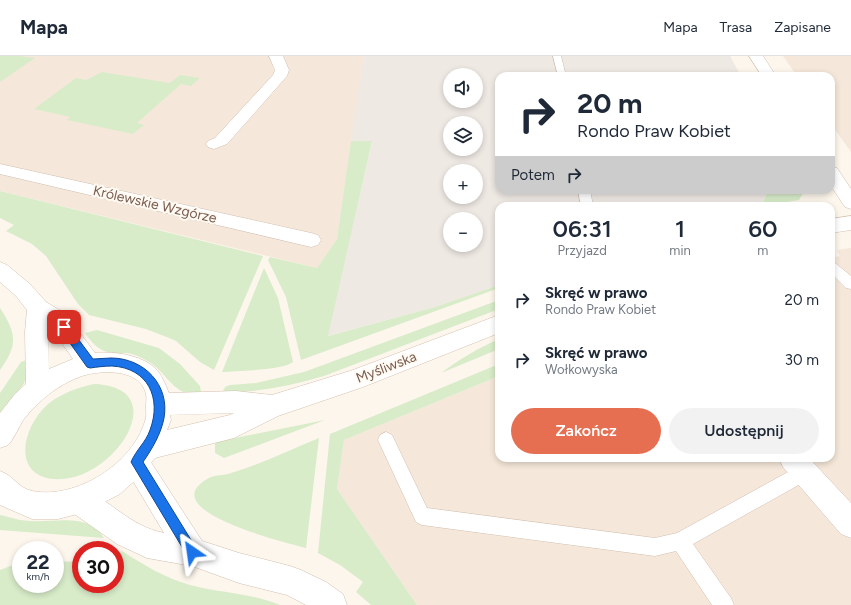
<!DOCTYPE html>
<html lang="pl">
<meta charset="utf-8">
<style>
body{margin:0;font-family:Figtree,sans-serif;background:#f2f2f3;color:#1f2937;height:100vh;display:flex;flex-direction:column;font-size:15px;white-space:nowrap}
*{box-sizing:border-box;margin:0}
p{font-size:13px;color:#747a83}
.icon{flex:none;width:22px;height:22px;fill:none;stroke:currentColor;stroke-width:2;stroke-linecap:round;stroke-linejoin:round}
.map{position:relative;flex:1;overflow:hidden}
.sheet{position:absolute;left:495px;top:146px;width:340px;height:260px;display:flex;flex-direction:column;background:#fff;border-radius:12px;box-shadow:0 2px 6px #0003}
.sheet>*{flex:none}
.banner{position:absolute;left:495px;top:16px;width:340px;height:122px;border-radius:12px;box-shadow:0 2px 6px #0003;background:#fff;color:#1f2937;overflow:hidden}
.tools{position:absolute;left:443px;top:12px;display:grid;gap:8px}
.tools a{display:grid;place-items:center;width:40px;height:40px;border-radius:50%;background:#fff;box-shadow:0 2px 6px #0003;font-size:20px}
.speed{position:absolute;left:12px;top:485px;display:flex;gap:8px;font-size:20px;font-weight:700;text-align:center}
.speed>*{display:grid;place-content:center;width:52px;height:52px;border-radius:50%;background:#fff;box-shadow:0 2px 6px #0003;line-height:1}
.speed small{font-size:10px;font-weight:400}
.speed .limit{border:6px solid #d22;background:#fff;color:#111}
.pin{position:absolute;display:grid;place-items:center;width:34px;height:34px;color:#fff;margin:-17px;border-radius:8px;box-shadow:0 2px 6px #0006}
.me{position:absolute;width:44px;margin:-22px;rotate:328deg;stroke-linejoin:round;filter:drop-shadow(0 0 3px #0008)}
.turn{display:flex;align-items:center;gap:14px;height:84px;padding:0 16px;font-size:18px}
.turn .icon{width:52px;height:52px;stroke-width:2.5}
.turn b{display:block;font-size:28px;line-height:34px}
.then{display:flex;align-items:center;height:38px;padding:0 16px;background:#0003;gap:8px;font-size:15px}
.eta{display:flex;justify-content:space-evenly;align-items:center;height:68px;text-align:center}
.eta b{font-size:24px;font-weight:600;line-height:28px}
.cta{display:flex;gap:8px;margin-top:auto;padding:8px 16px}
.cta a{flex:1;height:46px;border-radius:24px;background:#e76f51;color:#fff;font-size:16px;font-weight:600;line-height:46px;text-align:center}
.cta a+a{background:#f2f2f3;color:#1f2937}
ul{padding:0;list-style:none}
li{display:flex;align-items:center;gap:12px;height:60px;padding:0 16px}
li div{flex:1}
li b{display:block;font-size:15px}
li em{font-style:normal}
header{display:flex;align-items:center;gap:24px;box-sizing:border-box;height:56px;padding:0 20px;background:#fff;border-bottom:1px solid #e0e1e3}
header strong{font-size:19px}
nav{display:flex;gap:22px;margin-inline-start:auto;font-size:14px}
.map>svg:first-child{display:block}
.residential{fill:#f5e8da}
.industrial{fill:#efe9e4;fill-rule:evenodd}
.green{fill:#d8ecc9}
.lines{fill:none;stroke-linecap:round;stroke-linejoin:round}
.lane-casing{stroke:#d1beb0;stroke-width:1}
.street-casing{stroke:#d1beb0;stroke-width:1}
.secondary-casing{stroke:#d6c0b0;stroke-width:1}
.lane{fill:#fff;fill-rule:evenodd}
.street{fill:#fff;fill-rule:evenodd}
.secondary{fill:#fff;fill-rule:evenodd}
.route{fill:#1a73e8;stroke:#114b97}
.labels{text-anchor:middle;stroke-width:4;stroke-linejoin:round;paint-order:stroke}
.street-label{font-size:14px;fill:#7a5c4d;stroke:#fffaf3}
</style>
<header>
<strong>Mapa</strong>
<nav><a>Mapa</a><a>Trasa</a><a>Zapisane</a></nav>
</header>
<div class="map">
<svg width="851" height="549" viewBox="0 0 851 549">
<rect width="100%" height="100%" fill="#fdf6ec"/>
<path class="residential" d="M0,0h364l-27,183 -20,29 -317,-77z
M783,0h68v96l-20,-28v-48h-34z
M851,192v357h-434l-80,-116 7,-49 155,-64v82h332v-200l9,-2 -3,-6z"/>
<path class="industrial" d="M364,0h366l11,20h-242v114h269l-6,16h-263v79l-64,22 -108,29 45,-194 -21,-1zM450,19h26v26h-26zM450,67h26v26h-26zM450,115h26v26h-26zM450,163h26v26h-26z"/>
<path class="green" d="M0,0h20l15,2 -35,24z
M102,16l68,11 10,-8 20,3 -9,8 -10,-2 -44,39 7,2 -11,9 -66,-14 3,-3 -36,-8 42,-31 10,2z
M351,85h21l-44,195 107,-29 64,-22v3l-198,72 -15,-63 -18,-37 2,-3 47,11 20,-29z
M768,134h37l-6,10 -37,6z
M0,135l263,65 -49,114 -14,-8 -24,-21 -7,-3 -23,-9 -57,-14 -11,-11 -32,-48 -14,-12 -26,-13 8,-6 -14,-7z
M264,212l14,30 15,64c-9,8 -57,9 -71,10z
M499,244v9l-175,67c-33,10 -67,16 -102,17l3,-6 5,-2 26,-2 48,-11z
M0,252c17,26 18,37 0,62z
M97,274l62,18 21,16 20,22 1,6c-25,9 -34,-20 -52,-30 -6,-4 -15,-8 -22,-9 -5,0 -8,0 -13,0 -12,0 -22,-9 -29,-20z
M499,283v10l-58,24c19,-14 37,-25 58,-34z
M29,303l-3,20 -3,6 -23,29v-21l21,-31z
M499,308v12l-155,64 -7,49 80,116h-46l-15,-13 7,-10 -23,-17 -22,-12 12,-119z
M94,328c79,3 24,91 -31,95 -51,3 -44,-48 -16,-74 14,-12 30,-17 47,-21z
M325,364l-101,38 -9,-5v-11z
M319,382l-13,110c-18,-5 -153,-37 -99,-69 7,-5 17,-3 24,-6 30,-9 59,-23 88,-35z
M0,459c10,2 20,6 31,6 24,2 57,-9 73,17l-104,-8z
M122,495c22,14 43,27 68,34 30,8 62,8 90,20h-280v-35l21,-8v22h34v-23l26,1v22h34v-28z"/>
<g class="lines">
<defs>
<path id="lane" d="M553,0h8l5,20h-8z
M578,134h12l3,16h-12z
M831,205l4,2 16,13v13l-5,-1 -15,-15z
M386,376l6,3 35,73 228,30 22,-5 122,-67 6,-2 6,2 2,6 -2,6 -118,66 38,54 3,7h-22l-36,-54 -21,5 -233,-31 -6,-3 -38,-82 2,-5z"/>
<path id="street" d="M269,0h14l6,14 -2,6 -60,68 -13,5 -6,-2 -2,-3 2,-3 7,-3 58,-63 2,-5z
M749,0h14l13,20h-14z
M0,108l311,69 7,2 3,5 -3,5 -7,2 -311,-73z
M831,111l6,1 14,21v20l-6,-2 -14,-21z
M136,393l9,4 57,88 37,12 51,13 11,4 25,12 17,12 4,11h-41l-19,-10 -48,-12 -47,-17 -45,-8 -30,-14 -47,-33 -4,-10 4,-10 10,-4c31,13 49,39 84,46l-37,-62 -4,-9 4,-9z
M779,402h30l42,45v35l-10,-4 -58,-67z"/>
<path id="secondary" d="M851,160v14l-20,3v-14z
M0,206l7,3 23,19 16,18 20,12 29,39c19,-2 46,2 60,15 7,7 10,16 14,25l67,-2 36,4 81,-25 146,-55v18l-136,54 -85,29 -44,22 -79,20 -14,17 -21,19 -35,18 -27,7h-26l-32,-14v-34c14,5 18,17 32,20 44,9 101,-28 113,-70 2,-4 1,-10 1,-15 0,-3 1,-8 0,-12 -6,-26 -45,-24 -64,-18 -23,8 -43,24 -58,43 -4,6 -12,23 -16,26 -2,1 -6,2 -8,3v-35l15,-19 11,-10 -1,-52 2,-22 -11,-14 -16,-14zM48,269l2,1 23,33 -24,10zM234,357l-4,2 -63,15 4,-10 -1,-5z"/>
</defs>
<use href="#lane" class="lane-casing"/>
<use href="#street" class="street-casing"/>
<use href="#secondary" class="secondary-casing"/>
<use href="#lane" class="lane"/>
<use href="#street" class="street"/>
<use href="#secondary" class="secondary"/>
</g>
<path class="route" d="M64,267l3,1 26,35c6,0 12,-1 18,-1 33,0 59,27 53,60 -3,16 -12,31 -21,44l53,86 2,4 -2,5 -4,1 -4,-1 -57,-95c5,-12 15,-20 19,-32 12,-32 -2,-62 -38,-64 -7,0 -15,1 -22,2l-3,-1 -27,-38 -1,-2z"/>
<g class="labels">
<g class="street-label">
<text transform="translate(155 148) rotate(13)" y="5">Królewskie Wzgórze</text>
<text transform="translate(386 311) rotate(-21)" y="5">Myśliwska</text>
</g>
</g>
</svg>
<div class="tools">
<a><svg class="icon" aria-label="sound" viewBox="0 0 24 24"><path d="M4 9h4l5-4v14l-5-4H4zM17 9q2 3 0 6"/></svg></a>
<a><svg class="icon" aria-label="layers" viewBox="0 0 24 24"><path d="M12 4l9 5-9 5-9-5zM3 14l9 5 9-5"/></svg></a>
<a>+</a>
<a>−</a>
</div>
<div class="speed"><div>22<small>km/h</small></div><div class="limit">30</div></div>
<div class="pin" style="left:64px;top:271px;background:#d93025"><svg class="icon" aria-label="arrive" viewBox="0 0 24 24"><path d="M6 21V4h12l-3 4 3 4H6"/></svg></div>
<svg class="me" style="left:192px;top:496px" viewBox="-20 -20 40 40"><path d="M0-17L14 15 0 8-14 15z" fill="#1a73e8" stroke="#fff" stroke-width="4"/></svg>
<div class="banner">
<div class="turn"><svg class="icon" aria-label="right" viewBox="0 0 24 24"><path d="M7 20v-9h11M14 6l5 5-5 5"/></svg><div><b>20 m</b>Rondo Praw Kobiet</div></div>
<div class="then">Potem<svg class="icon" aria-label="right" viewBox="0 0 24 24"><path d="M7 20v-9h11M14 6l5 5-5 5"/></svg></div>
</div>
<section class="sheet">
<div class="eta">
<div><b>06:31</b><p>Przyjazd</p></div>
<div><b>1</b><p>min</p></div>
<div><b>60</b><p>m</p></div>
</div>
<ul>
<li><svg class="icon" aria-label="right" viewBox="0 0 24 24"><path d="M7 20v-9h11M14 6l5 5-5 5"/></svg><div><b>Skręć w prawo</b><p>Rondo Praw Kobiet</p></div><em>20 m</em></li>
<li><svg class="icon" aria-label="right" viewBox="0 0 24 24"><path d="M7 20v-9h11M14 6l5 5-5 5"/></svg><div><b>Skręć w prawo</b><p>Wołkowyska</p></div><em>30 m</em></li>
</ul>
<div class="cta"><a>Zakończ</a><a>Udostępnij</a></div>
</section>
</div>
